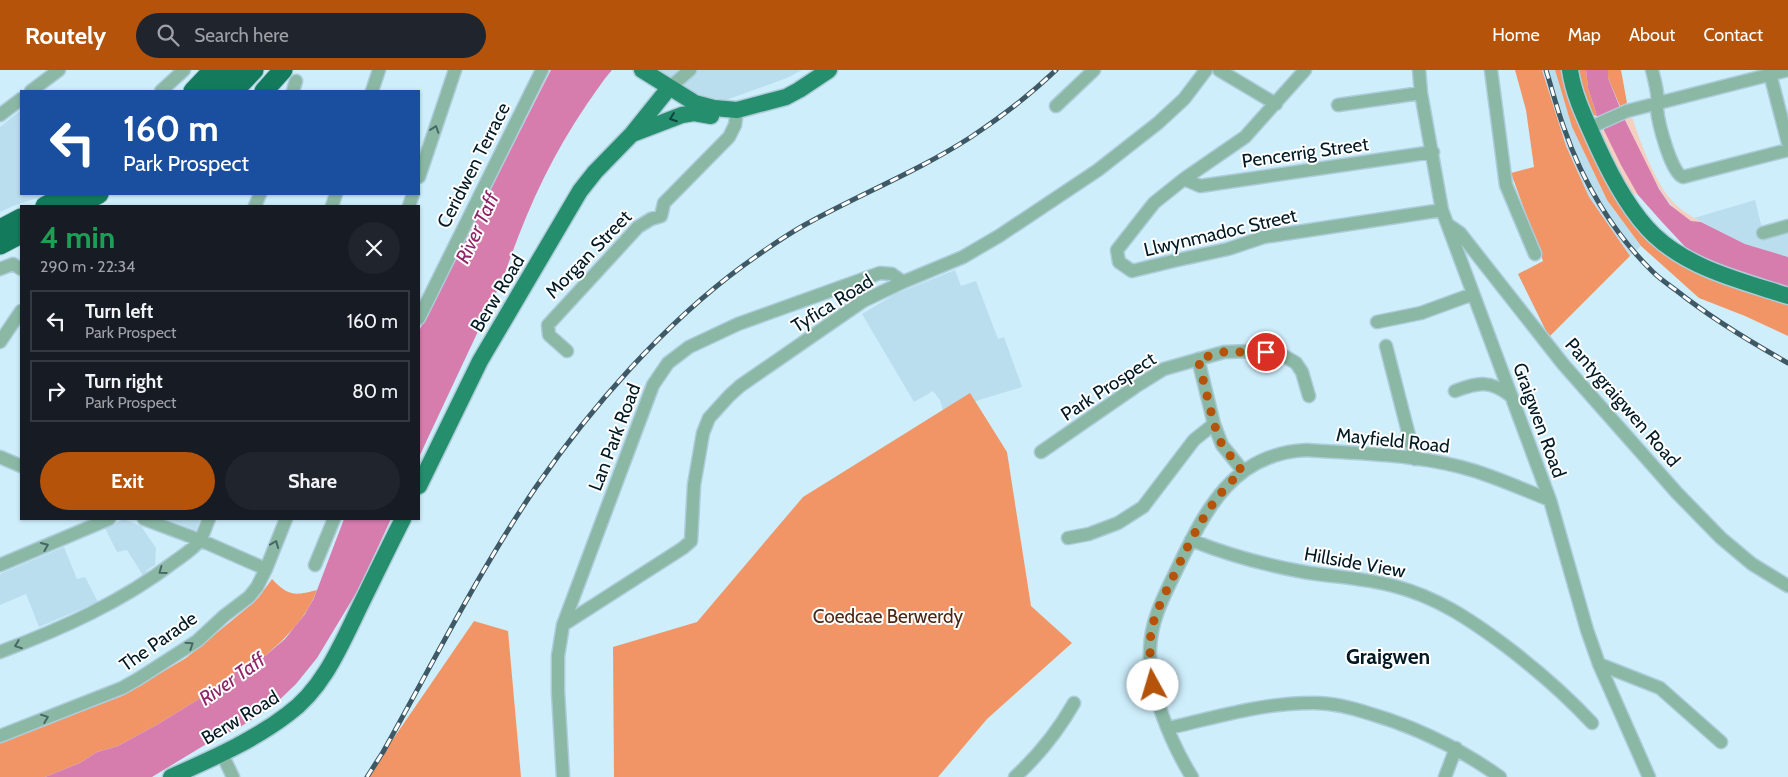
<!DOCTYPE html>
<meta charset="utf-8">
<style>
body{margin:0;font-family:Cabin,sans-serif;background:#20242c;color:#f1f3f6;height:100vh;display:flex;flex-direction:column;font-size:19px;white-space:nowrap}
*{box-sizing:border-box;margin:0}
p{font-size:16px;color:#9ea1a6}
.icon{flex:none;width:28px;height:28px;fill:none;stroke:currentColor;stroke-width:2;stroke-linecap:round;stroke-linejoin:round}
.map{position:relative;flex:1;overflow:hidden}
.drawer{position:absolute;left:20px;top:135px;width:400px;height:315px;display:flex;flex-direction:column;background:#171b24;border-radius:0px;box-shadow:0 1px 4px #0004}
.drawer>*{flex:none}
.guide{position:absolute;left:20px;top:20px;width:400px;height:105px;border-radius:0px;box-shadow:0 1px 4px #0004;background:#1a4fa0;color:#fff;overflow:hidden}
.pin{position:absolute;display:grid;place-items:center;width:42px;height:42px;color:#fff;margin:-21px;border:2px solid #fff;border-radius:50%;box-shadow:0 1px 5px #0007}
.me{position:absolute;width:55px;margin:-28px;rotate:354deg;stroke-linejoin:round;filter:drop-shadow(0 0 4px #0008)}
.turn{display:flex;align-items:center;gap:18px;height:105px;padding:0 20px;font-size:22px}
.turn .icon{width:65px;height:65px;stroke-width:2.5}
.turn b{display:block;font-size:35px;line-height:42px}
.round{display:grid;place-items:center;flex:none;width:52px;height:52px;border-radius:26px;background:#20242c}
.headline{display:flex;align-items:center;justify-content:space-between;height:85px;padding:0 20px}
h1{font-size:30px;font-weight:700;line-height:38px;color:#1e9e55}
.primary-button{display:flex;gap:10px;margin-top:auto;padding:10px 20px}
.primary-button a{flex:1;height:58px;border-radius:30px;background:#b45309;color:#fff;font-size:20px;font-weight:700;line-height:58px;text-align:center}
.primary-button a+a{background:#20242c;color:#f1f3f6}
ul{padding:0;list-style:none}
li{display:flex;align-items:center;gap:15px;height:62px;margin:0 10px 8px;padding:0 10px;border:2px solid #363941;border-radius:0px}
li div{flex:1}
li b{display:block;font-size:19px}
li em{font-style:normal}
header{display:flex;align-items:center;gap:30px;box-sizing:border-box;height:70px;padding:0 25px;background:#b45309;color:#fff}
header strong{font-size:24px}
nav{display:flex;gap:28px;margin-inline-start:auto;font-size:18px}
.search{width:350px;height:45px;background:#20242c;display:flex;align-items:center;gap:12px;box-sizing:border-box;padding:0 18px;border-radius:28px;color:#9ea1a6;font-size:19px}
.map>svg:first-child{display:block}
.built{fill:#bbdeee}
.green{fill:#f3d0c0}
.forest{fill:#f19567}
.water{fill:#d77dae}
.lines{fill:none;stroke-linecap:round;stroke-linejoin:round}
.minor-casing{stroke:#adccda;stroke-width:15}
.major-casing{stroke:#adccda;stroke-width:19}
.highway-casing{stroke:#adccda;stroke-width:21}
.minor{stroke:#8ab8a5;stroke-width:12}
.major{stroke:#258e6c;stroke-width:16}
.highway{stroke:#137b5c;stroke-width:19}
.rail-casing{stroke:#3e5965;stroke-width:5}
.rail{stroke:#fff;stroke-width:3;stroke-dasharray:9;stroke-linecap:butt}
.oneway{stroke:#0e433e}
.oneway2{stroke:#466965}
.route{stroke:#b45309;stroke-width:9;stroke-dasharray:0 16.2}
.labels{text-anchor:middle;stroke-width:4;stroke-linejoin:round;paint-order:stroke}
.street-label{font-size:19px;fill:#011a25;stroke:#fff}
.park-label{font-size:19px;fill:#4c2815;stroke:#fff}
.water-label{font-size:20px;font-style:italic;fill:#8e2467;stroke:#fff}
.quarter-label{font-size:21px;font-weight:bold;fill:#011a25;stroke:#fff}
</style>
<header>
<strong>Routely</strong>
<div class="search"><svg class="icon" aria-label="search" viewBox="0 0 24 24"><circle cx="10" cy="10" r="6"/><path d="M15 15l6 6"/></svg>Search here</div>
<nav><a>Home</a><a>Map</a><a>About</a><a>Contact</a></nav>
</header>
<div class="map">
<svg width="1788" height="707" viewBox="0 0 1788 707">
<rect width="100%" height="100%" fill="#ceeefc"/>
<path class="built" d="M657,0h145l-15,8 -61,22 -17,-3 -23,-7z
M1542,0h13l17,57 35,73 34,46 -11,10 -41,-59 -23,-51z
M21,40v84h27l-9,5h-5l-21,7 -13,6v-85z
M1755,130l7,28 26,2v27l-43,-13 -51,-26z
M955,200l6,16 15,-5 22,58 6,-2 18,50 -79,24 -3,-11 -7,-9 -19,11 -52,-88 33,-20z
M124,449l17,7 15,22 -1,17 -8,5 -3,7 -17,-27 -10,2 -12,-24z
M167,449h33l-4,11z
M64,477l13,32 8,-2 13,25 -59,25 -13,-33 -26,11v-31z"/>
<path class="green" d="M1630,48l3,1c6,21 21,59 35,77 9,12 21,19 33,26 -3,0 -8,0 -11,-2 -30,-14 -50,-71 -65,-100z
M1604,59l34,66 -7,-2 -10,-18 -19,-37v-8z"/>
<path class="forest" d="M1515,0h27l24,76 23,51 41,59 -81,81 -31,-63 25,-13 -32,-88 23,-6 -8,-57z
M1555,0h10l14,54 35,72 38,45 30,24 106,35v36l-43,-20 -46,-18 -58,-52 -34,-46 -35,-73z
M1579,0h7l2,18 9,28c-13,-1 -16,-34 -18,-46z
M1608,0h13l6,33 -7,3 -12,-28z
M970,323l37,59 24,154 41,37 -85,76 -49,58h-324l-1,-130 84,-25 106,-125z
M272,509c16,17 22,17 45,11 -10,27 -31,48 -52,66l-7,-1 -51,39 -47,29 -42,23 -21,6 -17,11 -35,14h-45v-35l122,-46 64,-38 66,-54 7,-7z
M474,551l34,10 13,146h-154z"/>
<path class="water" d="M551,0h61c-9,10 -17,23 -25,34 -37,54 -62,110 -83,172l-85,181v-126z
M1586,0h22v8l17,42 34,69 11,16 21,16 10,1 44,22 43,13v30l-63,-21 -35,-14 -28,-30 -24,-27 -17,-30 -24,-49 -9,-28z
M344,449h47l-33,71 -41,68 -21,26 -24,23 -32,20 -32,16 -56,34h-107l35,-14 17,-11 21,-6 42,-23 47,-29 51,-39 7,1 20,-17 20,-25 9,-16z"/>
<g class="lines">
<defs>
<path id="minor" d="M1219,0l57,34
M1305,0l-60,67 -61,42 -30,24 -37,47 2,12 13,9 41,-10 55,-12 36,-12 178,-27
M1419,0l2,23 21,117 108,290 37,130 12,34 50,113
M1491,0l15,115 29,69
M1652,0c2,8 4,15 5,23 1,5 0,11 0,16 1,13 14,64 26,68l105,-27
M1769,0l19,73
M669,18l21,-18
M31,21l28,-21
M161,21l23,-21
M293,21l3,-10
M372,21l7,-21
M1338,35l83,-12
M1056,36l38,-36
M0,45l21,-16
M1589,58l38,-17 161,-41
M419,107l36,-107
M1184,109l16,7 233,-34
M255,136l5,-12
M332,136l4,-12
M409,136l4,-12
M1447,154l13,9 103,131 114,129 44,45 31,26 36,22
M1763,163l25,-7
M0,199l13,-5 8,5
M419,248l123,-248
M1377,252l44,-9 52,-19
M0,272l21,-31
M1386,276l29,113
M567,281l-18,-16 -1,-10 90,-98 13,-8 10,-3 3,-13 65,-66 6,-12 2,-15
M1198,289l16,65 8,21 21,26
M1455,321c24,-9 35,-11 56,5
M1041,382l94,-65 29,-18 60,-17 29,-1 26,2 17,10 6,9 7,24
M0,387l21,9
M144,449l56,21 66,29
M1068,468l21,-4 29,-11 25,-16 51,-67 20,-16
M1191,470c37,15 74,25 113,32 30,5 60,6 90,14 43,11 77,34 113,61 30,23 59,48 85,76
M0,495l109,-46
M315,495l19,-46
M563,555l120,-77 8,-7 3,-56 9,-52 6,-15 20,-22 11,-10 123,-85 40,-19 60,-25 36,-21 99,-66 60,-47 26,-24 22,-29
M0,582c61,-23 122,-50 174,-90 8,-6 20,-13 26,-22 4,-6 6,-15 9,-21
M1599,594l61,24 61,54
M1169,658c47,-11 97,-26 146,-25 19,0 38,5 56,11 48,14 88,34 129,63
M0,666l122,-48 16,-9 59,-38 27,-25 25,-19 8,-10 9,-18 20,-50
M222,684l11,23
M563,707l-5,-85v-36l5,-31 90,-240 15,-22 21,-16 49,-23 142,-51 12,1 11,8
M1015,707c24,-22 43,-46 59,-74
M1192,707c-21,-34 -44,-88 -42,-128 1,-29 14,-53 26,-78 29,-60 56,-118 131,-121 54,4 115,4 168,21 25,8 50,19 75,29
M1445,707l11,-29"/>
<path id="major" d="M642,0l53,33 19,5 23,2 49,-13 13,-7 30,-20
M1570,0c4,27 16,50 27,75 14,31 32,66 57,90 36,34 88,46 134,61
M635,63l47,-18 12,-2 17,3
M419,416l61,-125 100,-170 15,-19 37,-38 37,-46
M171,707c40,-18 82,-36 117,-63 35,-25 53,-69 71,-106 15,-30 29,-60 44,-89"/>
<path id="highway" d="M193,21l20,-21
M213,21l22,-21
M234,21l20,-21
M264,21l19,-21
M45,136l23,-12
M76,136l23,-12
M0,159l21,-11
M0,175l21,-11"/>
</defs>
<use href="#minor" class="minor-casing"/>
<use href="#major" class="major-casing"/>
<use href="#highway" class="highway-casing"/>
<use href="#minor" class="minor"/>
<use href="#major" class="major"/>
<use href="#highway" class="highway"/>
<defs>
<path id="rail" d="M1546,0c6,19 11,39 18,58 18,53 49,105 89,144 7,7 16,13 24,19 34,27 72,50 111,72
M367,707l16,-25c50,-89 96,-181 153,-265 55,-80 129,-164 208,-222 21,-15 43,-31 66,-43 53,-29 110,-52 161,-85 30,-20 59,-42 85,-67"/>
</defs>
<use href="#rail" class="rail-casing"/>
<use href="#rail" class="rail"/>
</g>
<defs><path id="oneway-chevron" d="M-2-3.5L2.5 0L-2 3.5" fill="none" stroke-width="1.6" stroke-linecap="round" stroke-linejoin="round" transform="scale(1.25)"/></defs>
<use class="oneway" href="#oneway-chevron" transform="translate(673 48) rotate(160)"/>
<g class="oneway2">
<use href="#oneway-chevron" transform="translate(435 59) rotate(-71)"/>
<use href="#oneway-chevron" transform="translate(275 474) rotate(-68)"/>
<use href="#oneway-chevron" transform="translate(45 476) rotate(-23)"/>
<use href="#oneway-chevron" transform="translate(162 501) rotate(144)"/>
<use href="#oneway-chevron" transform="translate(18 575) rotate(159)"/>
<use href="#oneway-chevron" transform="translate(190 575) rotate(-34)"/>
<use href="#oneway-chevron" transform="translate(45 648) rotate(-21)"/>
</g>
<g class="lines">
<path class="route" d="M1153,615c-2,-19 -5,-38 -1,-57 4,-18 14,-36 22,-53 19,-40 35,-74 68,-104l-20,-26 -8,-21 -16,-65 26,-7h42"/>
</g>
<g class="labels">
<g class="street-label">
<text transform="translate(1305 82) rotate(-8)" y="7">Pencerrig Street</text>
<text transform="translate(473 95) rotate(-63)" y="7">Ceridwen Terrace</text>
<text transform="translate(1220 162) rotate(-13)" y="7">Llwynmadoc Street</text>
<text transform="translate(588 184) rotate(-46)" y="7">Morgan Street</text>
<text transform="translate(497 223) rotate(-59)" y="7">Berw Road</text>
<text transform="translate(832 233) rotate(-32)" y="7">Tyfica Road</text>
<text transform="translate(1108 316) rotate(-33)" y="7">Park Prospect</text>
<text transform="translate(1623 332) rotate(49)" y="7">Pantygraigwen Road</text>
<text transform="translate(1540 350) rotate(70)" y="7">Graigwen Road</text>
<text transform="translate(614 367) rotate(-69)" y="7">Lan Park Road</text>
<text transform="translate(1393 370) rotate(6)" y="7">Mayfield Road</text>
<text transform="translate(1355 492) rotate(10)" y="7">Hillside View</text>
<text transform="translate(158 571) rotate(-35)" y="7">The Parade</text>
<text transform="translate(240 647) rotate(-31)" y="7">Berw Road</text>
</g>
<g class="park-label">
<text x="888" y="553">Coedcae Berwerdy</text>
</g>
<g class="water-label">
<text transform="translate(477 158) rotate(-65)" y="7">River Taff</text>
<text transform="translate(232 609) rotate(-35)" y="7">River Taff</text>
</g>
<g class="quarter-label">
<text x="1388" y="594">Graigwen</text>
</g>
</g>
</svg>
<div class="pin" style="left:1266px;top:282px;background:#d93025"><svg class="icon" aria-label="arrive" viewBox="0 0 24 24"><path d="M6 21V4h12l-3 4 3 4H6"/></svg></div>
<svg class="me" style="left:1153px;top:615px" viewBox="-20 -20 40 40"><circle r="19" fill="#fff"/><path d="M0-13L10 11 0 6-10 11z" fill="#b45309"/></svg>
<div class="guide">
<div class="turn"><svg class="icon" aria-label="left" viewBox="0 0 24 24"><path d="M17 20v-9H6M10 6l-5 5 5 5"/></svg><div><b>160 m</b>Park Prospect</div></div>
</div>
<section class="drawer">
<div class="headline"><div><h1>4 min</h1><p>290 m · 22:34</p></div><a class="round"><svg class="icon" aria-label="close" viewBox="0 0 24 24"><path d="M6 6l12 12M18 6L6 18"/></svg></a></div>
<ul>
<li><svg class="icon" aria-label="left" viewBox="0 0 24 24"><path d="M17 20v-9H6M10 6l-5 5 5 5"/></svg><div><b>Turn left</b><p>Park Prospect</p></div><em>160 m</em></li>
<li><svg class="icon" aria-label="right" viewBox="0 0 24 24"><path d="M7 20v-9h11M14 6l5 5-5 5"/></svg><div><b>Turn right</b><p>Park Prospect</p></div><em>80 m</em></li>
</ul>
<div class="primary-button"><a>Exit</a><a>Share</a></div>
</section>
</div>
